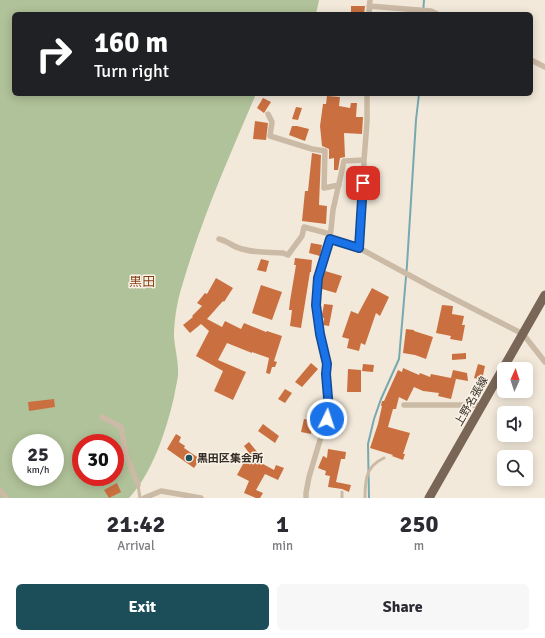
<!DOCTYPE html>
<meta charset="utf-8">
<style>
body{margin:0;font-family:Signika,"Noto Sans JP",sans-serif;background:#f7f7f7;color:#2b2b33;height:100vh;display:flex;flex-direction:column;font-size:15px;white-space:nowrap}
*{box-sizing:border-box;margin:0}
p{font-size:13px;color:#7c7c81}
.icon{flex:none;width:22px;height:22px;fill:none;stroke:currentColor;stroke-width:2;stroke-linecap:round;stroke-linejoin:round}
.map{position:relative;height:498px;overflow:hidden}
.sheet{display:flex;flex-direction:column;background:#fff;flex:1}
.sheet>*{flex:none}
.banner{position:absolute;left:12px;top:12px;width:521px;height:84px;border-radius:6px;box-shadow:0 2px 10px #0003;background:#202124;color:#fff;overflow:hidden}
.needle{width:26px;rotate:3deg}
.fabs{position:absolute;left:497px;top:362px;display:grid;gap:8px}
.fabs a{display:grid;place-items:center;width:36px;height:36px;border-radius:6px;background:#fff;box-shadow:0 2px 10px #0003;font-size:20px}
.speed{position:absolute;left:12px;top:434px;display:flex;gap:8px;font-size:20px;font-weight:700;text-align:center}
.speed>*{display:grid;place-content:center;width:52px;height:52px;border-radius:50%;background:#fff;box-shadow:0 2px 10px #0003;line-height:1}
.speed small{font-size:10px;font-weight:400}
.speed .limit{border:6px solid #d22;background:#fff;color:#111}
.pin{position:absolute;display:grid;place-items:center;width:34px;height:34px;color:#fff;margin:-17px;border-radius:8px;box-shadow:0 2px 6px #0006}
.me{position:absolute;width:44px;margin:-22px;rotate:4deg;stroke-linejoin:round;filter:drop-shadow(0 0 3px #0008)}
.turn{display:flex;align-items:center;gap:14px;height:84px;padding:0 16px;font-size:18px}
.turn .icon{width:52px;height:52px;stroke-width:2.5}
.turn b{display:block;font-size:28px;line-height:34px}
.eta{display:flex;justify-content:space-evenly;align-items:center;height:68px;text-align:center}
.eta b{font-size:24px;font-weight:800;line-height:28px}
.primary-button{display:flex;gap:8px;margin-top:auto;padding:8px 16px}
.primary-button a{flex:1;height:46px;border-radius:6px;background:#1b4e59;color:#fff;font-size:16px;font-weight:800;line-height:46px;text-align:center}
.primary-button a+a{background:#f7f7f7;color:#2b2b33}
.map>svg:first-child{display:block}
.green{fill:#b0c299;fill-rule:evenodd}
.lines{fill:none;stroke-linecap:round;stroke-linejoin:round}
.stream{stroke:#78a8b0;stroke-width:2}
.building{fill:#ca7040}
.service{stroke:#cbbaa5;stroke-width:3}
.minor{stroke:#cbbaa5;stroke-width:5.5}
.primary{stroke:#796657;stroke-width:9}
.route-casing{stroke:#114b97;stroke-width:10}
.route{stroke:#1a73e8;stroke-width:7}
.poi-dot{fill:#1b4e59;stroke:#faf3e6;stroke-width:1.5}
.labels{text-anchor:middle;stroke-width:3;stroke-linejoin:round;paint-order:stroke}
.street-label{font-size:11px;fill:#362d27;stroke:#faf3e6}
.poi-label{font-size:11px;font-weight:bold;fill:#362d27;stroke:#faf3e6;text-anchor:start}
.quarter-label{font-size:13px;fill:#87421d;stroke:#faf3e6}
</style>
<div class="map">
<svg width="545" height="498" viewBox="0 0 545 498">
<rect width="100%" height="100%" fill="#f2e9da"/>
<path class="green" d="M0,0h319l-3,14h-302v80h242c-27,63 -55,126 -74,192 -5,16 -8,34 -8,51 1,13 5,26 4,39 -1,7 -3,14 -4,21 -8,34 -21,75 -45,101h-129zM21,443h34v34h-34zM81,443h34v34h-34z"/>
<g class="lines">
<path class="stream" d="M423,14l1,-14
M369,498l-1,-54 6,-25 7,-20 18,-40 8,-94 9,-145 3,-26"/>
</g>
<path class="building" d="M351,6h14l-1,8 -13,-1z
M327,96l13,1 -1,9 11,2 1,-5h6l-1,14h7l-1,17 -18,-1 1,24 -5,1 -2,12h-4v-12l-5,1v-10l-7,-3 -2,-20 3,-22h3z
M263,98l8,4 -7,11 -7,-5z
M296,107l6,1 -4,12 -6,-1z
M255,121l13,2 -2,17 -13,-1z
M292,126h5l12,3 -4,12 -16,-6z
M312,153l9,2 -2,50 8,1 -1,18 -24,-3 3,-30h3z
M311,243l11,2 -2,11 -11,-3z
M295,258l17,2 -1,12h-1l-9,56 -11,-2 2,-16h-3l1,-9 6,-36h-2z
M261,259l8,2 -3,11 -9,-2z
M325,271l17,5 -6,17 -14,-4v-10z
M216,278l17,10 -9,14 -1,-1 -16,18 15,8 3,-6 16,8 3,-6 22,9 1,-1 15,5 -8,25 3,1 -2,5h-3l-2,7 -4,-1 3,-15 -17,-6v1l-25,-10 -9,17 28,12 -13,28 -19,-9 9,-20 -27,-15 13,-25 -8,-7 -11,9 -7,-8 10,-8 -1,-1 10,-10 -5,-3 8,-10 2,1z
M261,285l21,7 -10,28 -20,-7z
M372,288l17,9 -9,19 -4,-3 -11,32 -4,-2 -2,8 -12,-3 2,-9 -7,-2 9,-26 7,3z
M324,304l9,1 -4,21 -6,-1 1,-7h-1l-1,-3z
M442,305l11,1 -1,8 12,2 -2,9h3l-3,16 -12,-2 1,-3 -15,-3z
M406,329l8,1v1l19,6 -7,22 -11,-4 -12,-2z
M466,353v6l-14,1v-6z
M311,363l7,6 -16,18 -7,-5z
M363,364l11,1 -1,7 -11,-1z
M478,364l7,2 -3,14 -8,-2z
M403,368l16,7 1,-2 10,4 1,-3 25,5 -5,20 -13,-3 1,-3 -16,-2 -9,-4 -7,14 -8,-4 -3,12h-3l-5,18 22,6 -7,21h2l-2,6 -11,-4 1,-1 -23,-7 8,-24 4,-18h-1l1,-5h2l14,-31 4,2z
M348,369l13,1v22h-14z
M453,370l14,3 1,8 -17,-3z
M285,389l7,4 -7,10 -7,-4z
M54,399l1,8 -26,4 -1,-9z
M304,419l10,2 -3,13 -10,-2z
M263,424l16,12 -4,7 -17,-12z
M176,434l5,3 -2,5 6,4 -1,2 16,11 -6,9 -27,-19z
M249,442l9,11 -6,5 22,12 2,-5 8,3 -6,12 -13,-6 -9,16 7,3 -3,5h-4l-12,-5 5,-12 -12,-6 12,-22 -5,-7z
M328,449l18,3 -1,7h-4l-5,23 15,3 -2,7 -7,-3 -14,-2 2,-11 -5,-1 1,-4 -8,-3 5,-12 4,2z
M117,483l4,9 -12,6 -5,-8z"/>
<g class="lines">
<path class="service" d="M138,485l2,13
M342,498v-6
M365,498c0,-18 1,-32 19,-40"/>
<path class="minor" d="M369,6l62,5 6,3
M369,14l1,-14
M531,60l14,7
M268,114l4,8 -2,14 42,13 13,2 -1,37 15,-3
M219,239c9,2 14,8 23,10 13,4 27,3 41,4l5,2 14,-19 2,-9 26,7
M330,239l29,9 74,40 90,46 22,28
M359,248l4,-53 1,-35 3,-38v-28
M404,405h79
M102,417l19,10 5,28 12,30
M0,490l6,8
M144,498l17,-7 40,7
M306,498v-5l3,-16 20,-67 -3,-36 1,-10 -7,-31 -3,-28 1,-27 12,-39 3,-29 11,-49 20,-1"/>
<path class="primary" d="M429,498l116,-203"/>
</g>
<g class="lines">
<defs>
<path id="route" d="M327,419l2,-9 -3,-36 1,-10 -7,-30 -4,-29 2,-27 12,-39 29,9 4,-65"/>
</defs>
<use href="#route" class="route-casing"/>
<use href="#route" class="route"/>
</g>
<circle class="poi-dot" cx="189" cy="458" r="4"/>
<g class="labels">
<g class="street-label">
<text transform="translate(471 401) rotate(-60)" y="4">上野名張線</text>
</g>
<g class="poi-label">
<text x="197" y="462">黒田区集会所</text>
</g>
<g class="quarter-label">
<text x="142" y="286">黒田</text>
</g>
</g>
</svg>
<div class="fabs">
<a><svg class="needle" viewBox="-14 -14 28 28"><path d="M0-13l5 13h-10z" fill="#e53935"/><path d="M0 13l5-13h-10z" fill="#7c7c81"/></svg></a>
<a><svg class="icon" aria-label="sound" viewBox="0 0 24 24"><path d="M4 9h4l5-4v14l-5-4H4zM17 9q2 3 0 6"/></svg></a>
<a><svg class="icon" aria-label="search" viewBox="0 0 24 24"><circle cx="10" cy="10" r="6"/><path d="M15 15l6 6"/></svg></a>
</div>
<div class="speed"><div>25<small>km/h</small></div><div class="limit">30</div></div>
<div class="pin" style="left:363px;top:183px;background:#d93025"><svg class="icon" aria-label="arrive" viewBox="0 0 24 24"><path d="M6 21V4h12l-3 4 3 4H6"/></svg></div>
<svg class="me" style="left:327px;top:419px" viewBox="-20 -20 40 40"><circle r="17" fill="#1a73e8" stroke="#fff" stroke-width="3"/><path d="M0-11L8 9 0 5-8 9z" fill="#fff"/></svg>
<div class="banner">
<div class="turn"><svg class="icon" aria-label="right" viewBox="0 0 24 24"><path d="M7 20v-9h11M14 6l5 5-5 5"/></svg><div><b>160 m</b>Turn right</div></div>
</div>
</div>
<section class="sheet">
<div class="eta">
<div><b>21:42</b><p>Arrival</p></div>
<div><b>1</b><p>min</p></div>
<div><b>250</b><p>m</p></div>
</div>
<div class="primary-button"><a>Exit</a><a>Share</a></div>
</section>
